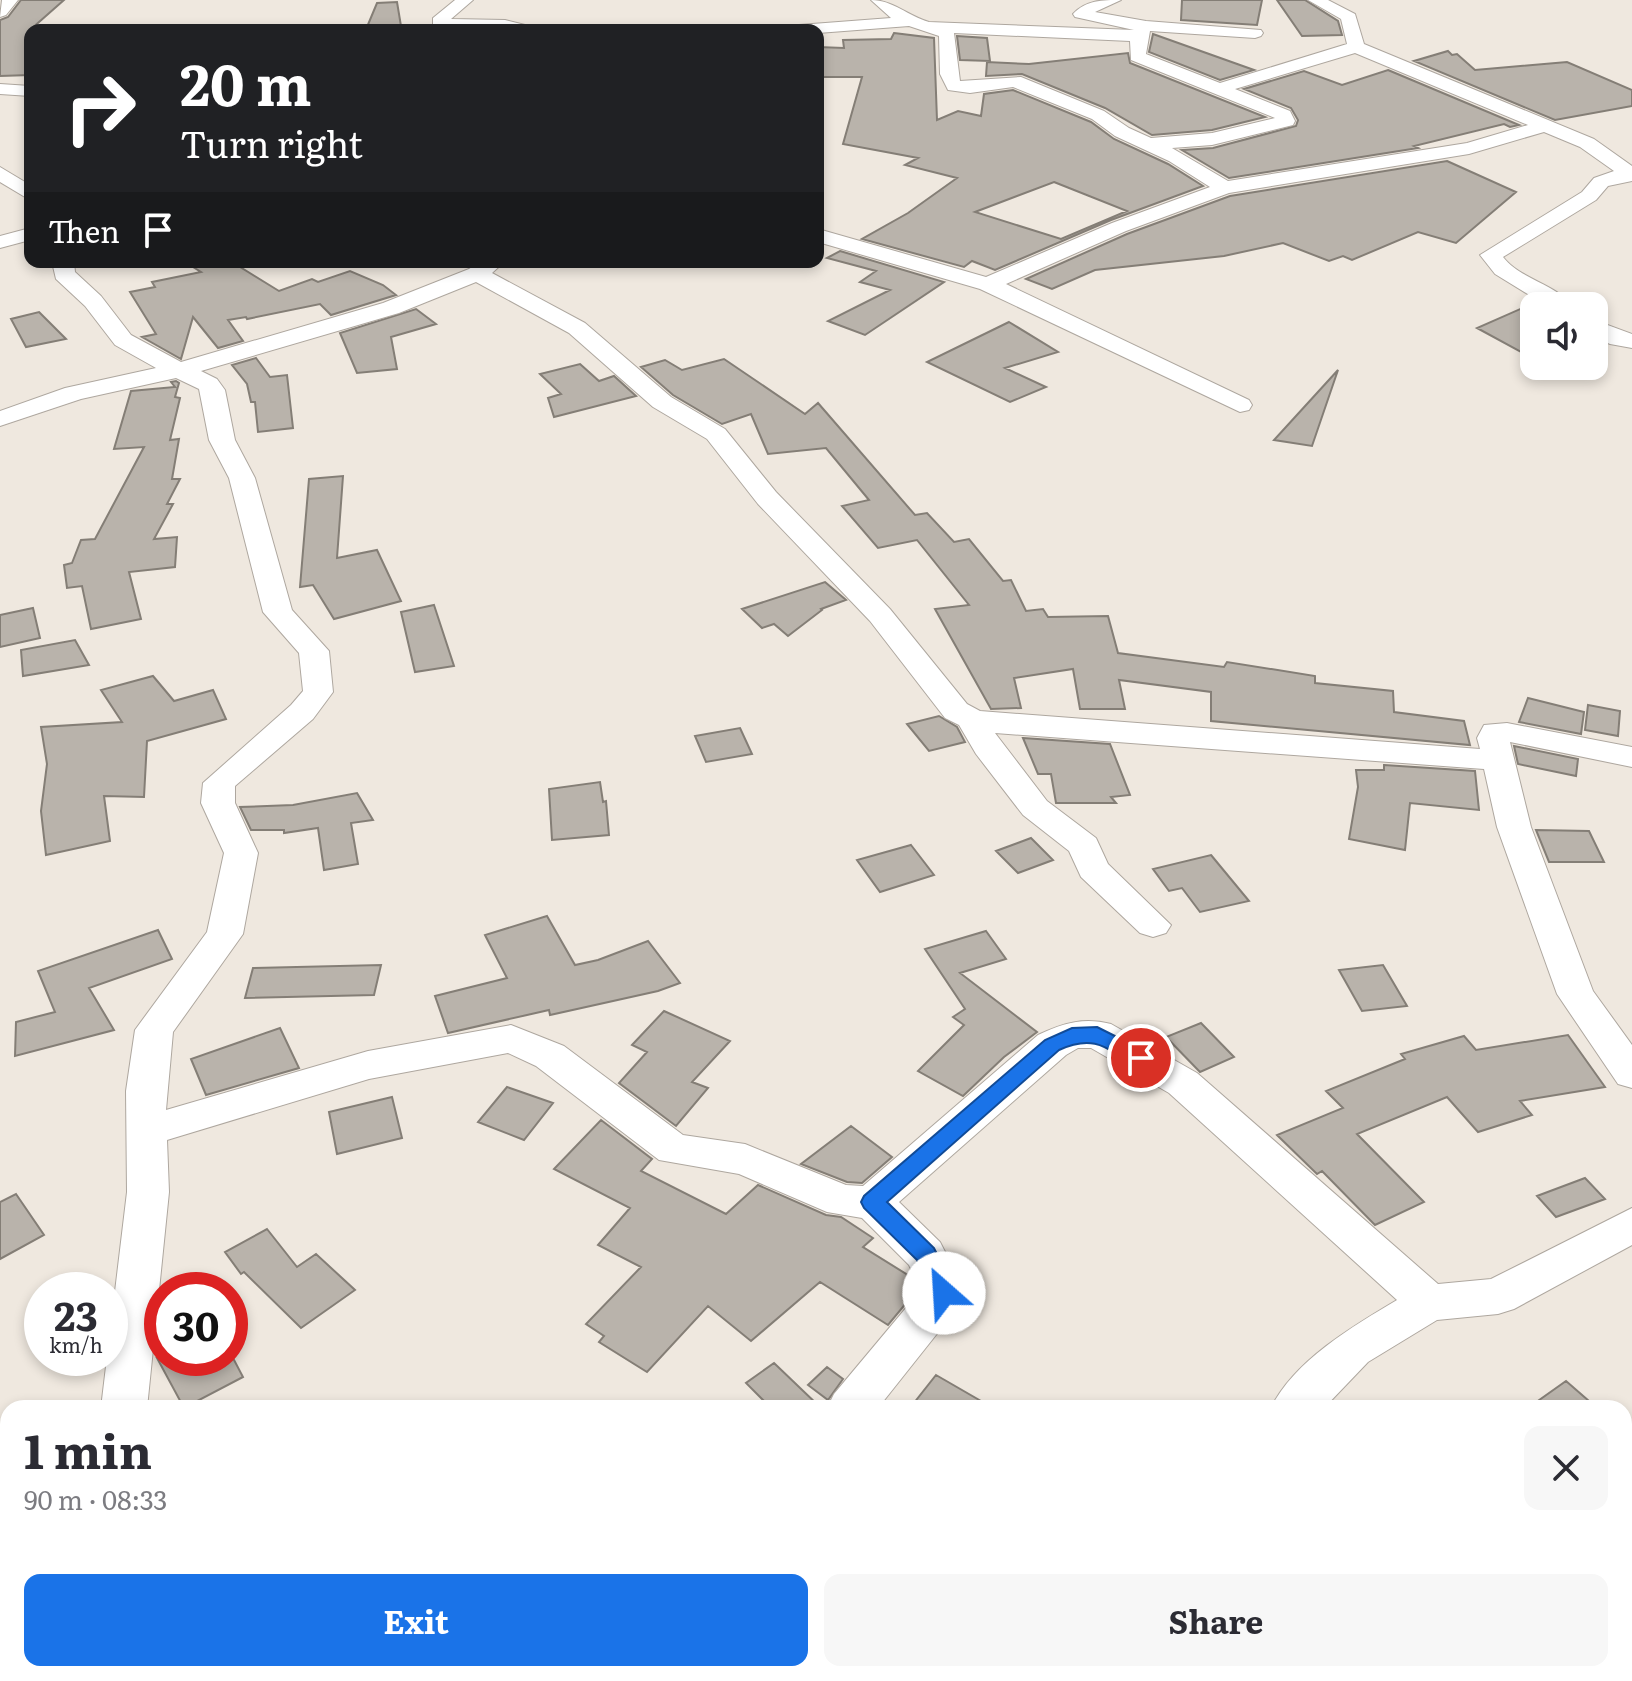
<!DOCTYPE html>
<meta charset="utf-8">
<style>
body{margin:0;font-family:Literata,serif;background:#f7f7f7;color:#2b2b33;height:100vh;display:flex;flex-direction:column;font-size:30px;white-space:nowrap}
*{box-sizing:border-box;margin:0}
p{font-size:26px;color:#7c7c81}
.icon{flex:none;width:44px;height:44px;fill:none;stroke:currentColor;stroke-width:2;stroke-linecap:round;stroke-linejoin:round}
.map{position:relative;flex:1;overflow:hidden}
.side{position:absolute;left:0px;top:1400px;width:1632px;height:282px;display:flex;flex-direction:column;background:#fff;border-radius:24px 24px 0 0;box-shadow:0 4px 12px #0003}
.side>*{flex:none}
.top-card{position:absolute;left:24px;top:24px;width:800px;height:244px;border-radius:16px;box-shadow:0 4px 12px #0003;background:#202124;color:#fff;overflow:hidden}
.controls{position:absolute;left:1520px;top:292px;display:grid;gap:16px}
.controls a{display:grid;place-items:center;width:88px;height:88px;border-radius:16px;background:#fff;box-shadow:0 4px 12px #0003;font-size:40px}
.speed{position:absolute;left:24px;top:1272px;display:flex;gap:16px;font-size:40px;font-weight:700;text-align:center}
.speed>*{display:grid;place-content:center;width:104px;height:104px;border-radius:50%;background:#fff;box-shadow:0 4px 12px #0003;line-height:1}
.speed small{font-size:20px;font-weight:400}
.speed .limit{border:12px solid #d22;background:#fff;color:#111}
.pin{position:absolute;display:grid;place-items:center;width:68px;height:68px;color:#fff;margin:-34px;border:4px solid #fff;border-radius:50%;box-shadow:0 2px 8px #0007}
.me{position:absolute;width:88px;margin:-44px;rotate:334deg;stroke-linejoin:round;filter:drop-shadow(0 0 6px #0008)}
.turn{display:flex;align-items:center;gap:28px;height:168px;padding:0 24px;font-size:36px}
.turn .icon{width:104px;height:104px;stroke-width:2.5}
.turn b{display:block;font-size:56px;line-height:68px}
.then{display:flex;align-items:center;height:76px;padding:0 24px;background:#0003;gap:16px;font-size:30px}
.round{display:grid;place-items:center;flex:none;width:84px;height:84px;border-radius:16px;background:#f7f7f7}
.headline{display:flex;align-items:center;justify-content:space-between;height:136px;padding:0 24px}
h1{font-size:48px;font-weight:700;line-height:60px}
.action{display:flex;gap:16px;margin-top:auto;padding:16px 24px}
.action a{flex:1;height:92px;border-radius:16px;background:#1a73e8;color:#fff;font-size:32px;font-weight:700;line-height:92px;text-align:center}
.action a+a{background:#f7f7f7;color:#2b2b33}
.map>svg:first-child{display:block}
.building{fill:#b9b3ab;stroke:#847e76;stroke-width:2;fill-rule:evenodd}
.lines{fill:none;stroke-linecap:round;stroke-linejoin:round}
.street-casing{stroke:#aea79f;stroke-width:2}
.street{fill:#fff;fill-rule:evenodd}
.route{fill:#1a73e8;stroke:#114b97;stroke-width:2}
</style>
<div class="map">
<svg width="1632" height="1681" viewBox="0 0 1632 1681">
<rect width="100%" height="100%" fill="#efe8df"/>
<path class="building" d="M21,0h43l-34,30v45l-30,1v-56l8,-3z
M1182,0h80l-5,25 -76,-5z
M1277,0h28l33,21 4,14 -40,1z
M397,2l4,24 -34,1 10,-24z
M894,33l40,5 3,82 21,-9 23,5 3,-22 29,-4 78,32 23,17 54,25 35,22 -92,34 -116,50 -23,-9 -8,6 -102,-28 46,-26 49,-35 -52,-13 13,-7 -75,-14 19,-67h-44v-30l26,1 -1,-8 48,-1zM1054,182l73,29 -66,28 -86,-27z
M1153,34l101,36 -34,10 -71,-28z
M957,36l30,2 3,23 -30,-1z
M1448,51l4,4 5,-1 18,16 92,-8 65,28v16l-77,14 -141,-59z
M1128,53l2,10 135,54 -53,13 -60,5 -47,-27 -83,-34 -36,2 1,-14 42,2z
M1388,70l131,55 -9,2 -6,-3 -90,22 4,2 -189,30 -47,-28 31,-2 83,-22 2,-6 -7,-12 -47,-19 60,-18 38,14z
M1447,161l69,31 -60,51 -38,-11 -66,28 -9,-4 -14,5 -46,-18 -59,13 -129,14 -43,19 -26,-10 101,-45 103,-38z
M840,251l104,31 -79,53 -37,-14 62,-31 -30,-8 16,-11 -49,-13z
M185,262h47l47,29 33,-12 6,3 32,-11 33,14 13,10 -65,20 -11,-11 -73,15 -1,-2 -18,3 15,21 -25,7 -25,-31 -12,42 -39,-22 14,-3 -26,-42 25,-5 -3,-5 49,-10z
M1534,303v56l-57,-31z
M416,309l20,15 -45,13 6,32 -40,4 -17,-40z
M39,312l27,27 -40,8 -15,-28z
M1009,322l49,30 -53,16 41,19 -36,15 -83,-40z
M256,358l14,19 17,-2 6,53 -35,4 -3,-30h-4l-4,-18 -15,-19z
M724,359l81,55 13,-11 97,112 12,-2 27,29 15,-3 34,42 8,-1 15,31 17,-2 5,8 60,-1 10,37 106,14 3,-5 88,14v7l78,8 1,21 70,9 6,24 -259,-24v-29l-92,-12 6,29h-45l-7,-40 -59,9 7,30 -30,1 -56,-100 34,-4 -52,-65 -39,8 -36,-42 27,-6 -43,-52 -58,6 -17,-40 -29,10 -49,-29 -32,-28 24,-7 17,10z
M580,364l19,17 15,-5 22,20 -82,21 -6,-19 13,-4 -21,-20z
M1338,370l-26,76 -38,-6 22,-24z
M176,381l3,2 -4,14 5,1 -10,42 9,-1 -7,40h8l-13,25h6l-19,35 23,-2 -2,30 -46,5 12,47 -50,10 -9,-43 -15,2 -3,-23 8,-2 9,-23 14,-1 49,-92 -30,2 17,-58 44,-4 -4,-5z
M343,476l-6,82 40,-8 24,51 -67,18 -21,-34 -13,2 9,-108z
M825,582l21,18 -25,9 1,1 -34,26 -14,-12 -12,4 -20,-19z
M434,605l20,61 -39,6 -14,-60z
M33,608l7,30 -40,9v-32z
M75,640l14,25 -66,11 -2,-26z
M153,676l21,25 39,-11 13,29 -79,22 -3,56 -40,-1 6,45 -64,14 -5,-44 6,-47 -6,-37 81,-5 -21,-32z
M1528,698l56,14 -3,22 -62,-12z
M1588,705l32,6 -2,25 -33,-6z
M939,716l18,11 8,15 -36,9 -22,-27z
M740,728l12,26 -46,8 -11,-26z
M1023,738l87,6 20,51 -19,2 5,6h-60l-5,-29h-13z
M1514,746l64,13 -2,17 -58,-12z
M1384,765l91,6 4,39 -69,-7 -5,47 -56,-11 9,-52 -2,-17h28z
M600,782l3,20 3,-1 3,34 -57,5 -3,-51z
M357,793l16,27 -22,3 7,41 -34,6 -6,-42 -34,5v-3h-33l-11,-23 53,-2z
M1536,830l53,1 15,31h-55z
M1031,838l22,22 -35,13 -22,-22z
M911,845l23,30 -54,17 -23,-32z
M1211,855l38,46 -49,11 -18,-24 -13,3 -16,-22z
M547,916l28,49 23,-5 50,-19 32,42 -22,8 -108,24 -1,-5 -101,23 -13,-37 72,-18 -22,-43z
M158,930l14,29 -83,29 25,42 -99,26 1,-34 39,-10 -17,-41z
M986,931l20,28 -46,14 77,59 -33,25 -41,39 -45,-25 46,-46 -11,-8 12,-8 -40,-60z
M381,965l-7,30 -129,3 8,-30z
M1383,965l24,41 -45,5 -23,-41z
M664,1011l66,30 -38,41 16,6 -32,38 -57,-43 28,-31 -15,-7z
M1201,1023l33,34 -34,15 -34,-35z
M280,1028l19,40 -93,27 -15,-36z
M1568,1035l37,52 -85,14 12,14 -54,17 -31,-35 -90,37 67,68 -49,23 -53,-54 -5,3 -40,-39 66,-27 -17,-17 79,-32 -4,-5 63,-18 12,14z
M507,1087l46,16 -29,37 -46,-18z
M392,1097l10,41 -65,16 -8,-42z
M601,1120l51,39 -11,12 85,43 32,-29 68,30 15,2 32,21 -10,9 48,30 6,13 -29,35 -68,-43 -69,59 -43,-35 -61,66 -48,-30 5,-6 -18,-12 55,-57 -43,-22 32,-37 -76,-39z
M851,1126l41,31 -30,26 -15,-1 -46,-18z
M1585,1178l20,21 -49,18 -19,-21z
M16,1194l28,41 -44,24v-57z
M267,1229l30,38 19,-13 39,36 -54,38 -57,-56 -3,2 -16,-22z
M157,1358h76l10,19 -59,31z
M774,1363l47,45h-50l-25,-25z
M827,1367l16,12 -15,21 -20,-15z
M936,1375l57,33h-83z
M1566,1381l31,27h-69z"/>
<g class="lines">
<defs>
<path id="street" d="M2,0h16l-12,15 -6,2z
M455,0h18l-22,19 54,1 28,7 2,3h-74l-28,-6v-6z
M871,0c22,0 37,16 58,22l205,8 -59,-13 -2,-3c13,-14 29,-14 48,-14l-26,12 51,9 115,9 2,3 -2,3 -6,2 -105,-7 -4,23 74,29 127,-39 -6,-25 -33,-19h20l27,14 9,30 230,95 38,27v15l-24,5 -12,14 -93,57c18,23 52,26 69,49h-25l-52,-32 -15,-19 102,-63 12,-14 20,-7 -34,-24 -36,-15 -75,22 -240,39 -103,38 -120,53 243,116 3,5 -3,5 -9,2 -260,-123 -162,-47v-13l168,48 126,-54 98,-36 -41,-26 -54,-25 -23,-17 -79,-32 -43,6 -22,-3 -8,-16 -1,-38 -30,-10 -91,7v-3h-27l8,-5 92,-7zM954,33l176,8 1,19 144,58 -63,15 -61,5 -22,-10 -25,-17 -83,-34 -61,4zM1355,53l173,72 -61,18 -239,38 -56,-33 40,-3 81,-20 2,-4 -5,-10 -55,-22z
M0,84l30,2v10l-30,-2z
M0,167l30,18v15l-30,-18z
M30,228v12l-30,8v-12z
M52,262h22l1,10 26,24 30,39 50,27 202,-59 86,-34 10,-7h25l-12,11 93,50 86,74 54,32 51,63 114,117 77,95 13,7 500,38 -3,-11 7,-13 23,-2 125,24v20l-122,-25 21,85 62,164 39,54v43l-14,-4 -61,-90 -60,-167 -13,-58 -489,-36 52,68 49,37 12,26 63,61 -5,8 -13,4 -13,-4 -59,-56 -12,-26 -46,-36 -47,-61 -17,-29 -14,-7 -75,-97 -112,-117 -51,-65 -54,-32 -84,-74 -93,-51 -77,31 -198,58 16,8 8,11 10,50 20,38 37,132 37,41 4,41 -20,27 -78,67v17l23,50 -15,81 -70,98 -7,78 202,-59 143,-26 53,21 119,89 62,9 101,41 17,1 175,-151c25,-12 46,-18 73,-11l86,49 241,211 53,-5 141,-71v37l-118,64 -16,5 -61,6 -69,42 -44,46h-53c23,-47 82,-82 126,-108l-228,-207 -78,-45h-13l-12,7 -167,147 41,40 26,51 -7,13 -81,102h-51l7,-14 87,-104 -12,-25 -47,-47 -35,-6 -88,-38 -80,-14 -123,-94 -28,-13 -139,26 -202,61 2,52 -22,216h-46l6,-50h3v-25l17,-141 -1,-101 9,-61 72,-98 17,-79 -23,-50 2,-20 88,-78 12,-14 -4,-38 -36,-41 -34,-134 -20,-38 -10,-51 -23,-11 -95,21 -81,27v-15l65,-23 91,-20 -41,-23 -30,-39 -29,-27z
M1594,320l38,14v14l-22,-4 -16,-8z
M140,1674h52l1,7h-52z
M569,1674h58l-3,7h-58z
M1093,1674h53l-3,7h-53z"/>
</defs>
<use href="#street" class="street-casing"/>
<use href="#street" class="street"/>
</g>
<path class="route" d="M1097,1027l52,26 3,5 -3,5c-31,9 -38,-37 -90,-13l-172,152 47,46 22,45 -4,6 -8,3 -8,-3 -19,-39 -53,-52 -3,-6 3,-6 181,-156 27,-12z"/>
</svg>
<div class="controls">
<a><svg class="icon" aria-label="sound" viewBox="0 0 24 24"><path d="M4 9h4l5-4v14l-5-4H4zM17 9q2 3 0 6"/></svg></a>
</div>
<div class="speed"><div>23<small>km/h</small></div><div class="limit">30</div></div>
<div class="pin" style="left:1141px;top:1058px;background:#d93025"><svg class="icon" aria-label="arrive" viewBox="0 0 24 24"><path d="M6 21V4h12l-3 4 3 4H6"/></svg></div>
<svg class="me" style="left:944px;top:1293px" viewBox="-20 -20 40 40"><circle r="19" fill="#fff"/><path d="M0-13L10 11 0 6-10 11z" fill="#1a73e8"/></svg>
<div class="top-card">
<div class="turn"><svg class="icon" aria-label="right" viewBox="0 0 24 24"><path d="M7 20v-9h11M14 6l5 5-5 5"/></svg><div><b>20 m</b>Turn right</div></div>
<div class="then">Then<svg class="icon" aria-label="arrive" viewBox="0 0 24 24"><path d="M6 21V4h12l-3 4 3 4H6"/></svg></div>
</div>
<section class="side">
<div class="headline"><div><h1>1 min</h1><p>90 m · 08:33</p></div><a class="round"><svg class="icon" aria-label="close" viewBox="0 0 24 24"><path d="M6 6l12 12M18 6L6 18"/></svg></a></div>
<div class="action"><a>Exit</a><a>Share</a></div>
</section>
</div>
